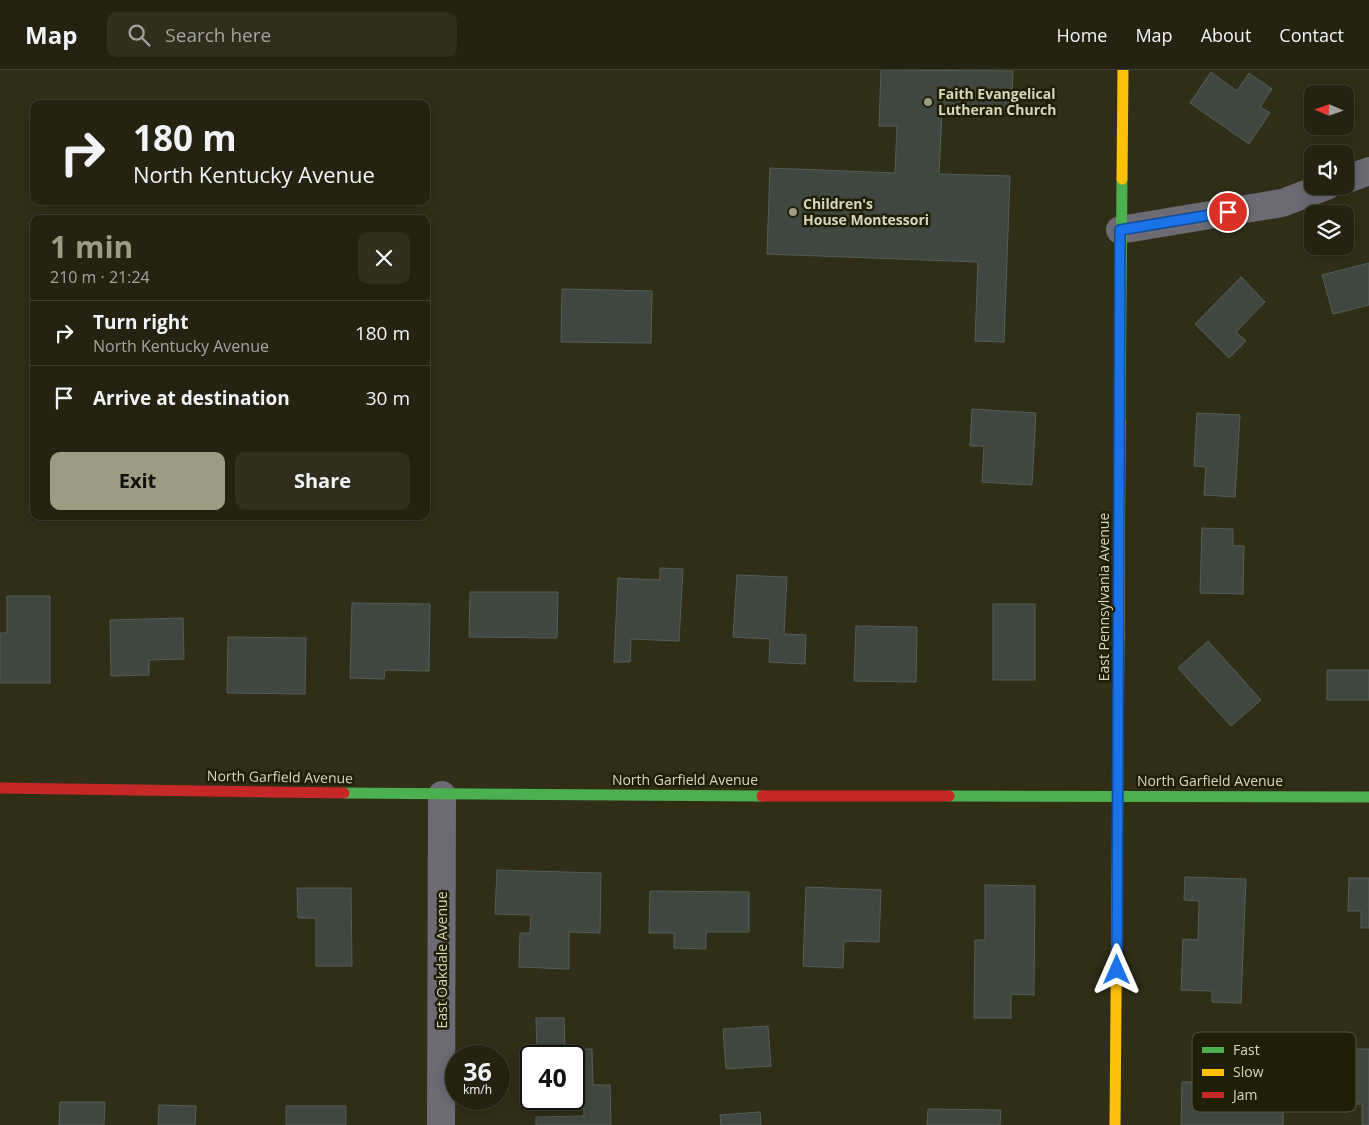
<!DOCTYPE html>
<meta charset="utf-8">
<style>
body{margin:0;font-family:"Open Sans",sans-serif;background:#302f1e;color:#f1f3f6;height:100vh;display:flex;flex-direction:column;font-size:19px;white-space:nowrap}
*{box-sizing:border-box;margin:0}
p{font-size:16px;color:#a3a49f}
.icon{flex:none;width:28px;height:28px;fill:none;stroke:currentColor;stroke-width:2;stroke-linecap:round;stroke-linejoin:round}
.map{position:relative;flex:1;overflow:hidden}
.sheet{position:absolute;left:30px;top:145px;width:400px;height:305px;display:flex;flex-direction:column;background:#242210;border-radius:10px;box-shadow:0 2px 12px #0003,0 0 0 1px #413f30}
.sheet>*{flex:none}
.banner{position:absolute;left:30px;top:30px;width:400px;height:105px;border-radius:10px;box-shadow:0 2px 12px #0003,0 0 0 1px #413f30;background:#242210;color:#f1f3f6;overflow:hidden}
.needle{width:32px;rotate:272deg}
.fabs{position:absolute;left:1304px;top:15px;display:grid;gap:10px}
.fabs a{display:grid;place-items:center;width:50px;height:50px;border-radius:10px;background:#242210;box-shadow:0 2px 12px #0003,0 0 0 1px #413f30;font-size:25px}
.speed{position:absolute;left:445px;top:975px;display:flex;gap:10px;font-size:25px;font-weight:700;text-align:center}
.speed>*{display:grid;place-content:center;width:65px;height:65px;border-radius:50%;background:#242210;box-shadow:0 2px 12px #0003,0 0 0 1px #413f30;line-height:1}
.speed small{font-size:12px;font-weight:400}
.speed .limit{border:2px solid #111;border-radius:8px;background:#fff;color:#111}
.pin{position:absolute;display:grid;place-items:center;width:42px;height:42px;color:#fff;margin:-21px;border:2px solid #fff;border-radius:50%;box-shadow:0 1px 5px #0007}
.me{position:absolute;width:55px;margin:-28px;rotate:0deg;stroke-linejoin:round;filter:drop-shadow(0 0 4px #0008)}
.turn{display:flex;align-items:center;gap:18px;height:105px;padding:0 20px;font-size:22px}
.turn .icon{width:65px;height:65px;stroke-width:2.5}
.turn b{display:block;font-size:35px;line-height:42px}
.round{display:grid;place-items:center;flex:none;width:52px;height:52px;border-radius:10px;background:#302f1e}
.summary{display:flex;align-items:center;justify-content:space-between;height:85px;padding:0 20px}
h1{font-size:30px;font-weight:700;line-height:38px;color:#9d9b81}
.button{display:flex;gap:10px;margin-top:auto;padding:10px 20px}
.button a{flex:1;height:58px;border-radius:10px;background:#9d9b81;color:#111;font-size:20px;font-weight:700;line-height:58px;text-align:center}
.button a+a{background:#302f1e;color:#f1f3f6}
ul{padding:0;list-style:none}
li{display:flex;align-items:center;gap:15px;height:65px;padding:0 20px;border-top:1px solid #413f30}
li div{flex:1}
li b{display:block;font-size:19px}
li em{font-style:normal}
header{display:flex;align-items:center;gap:30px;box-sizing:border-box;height:70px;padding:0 25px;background:#242210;border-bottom:1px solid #413f30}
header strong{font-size:24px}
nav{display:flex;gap:28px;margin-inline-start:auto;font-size:18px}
.search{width:350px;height:45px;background:#302f1e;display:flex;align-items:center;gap:12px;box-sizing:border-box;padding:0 18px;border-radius:10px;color:#a3a49f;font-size:19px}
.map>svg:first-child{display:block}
.building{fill:#3e4840;stroke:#535f59}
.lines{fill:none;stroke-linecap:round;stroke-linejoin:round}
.street{stroke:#6c6a75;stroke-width:28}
.fast{stroke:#4caf50;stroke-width:11}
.slow{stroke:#ffc107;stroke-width:11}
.jam{stroke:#c62828;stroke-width:11}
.route-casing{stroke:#114b97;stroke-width:12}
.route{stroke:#1a73e8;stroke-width:9}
.poi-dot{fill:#9d9b81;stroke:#201e07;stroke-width:2}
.labels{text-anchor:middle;stroke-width:5;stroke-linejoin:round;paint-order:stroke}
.poi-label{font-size:14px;font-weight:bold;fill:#d8d6ba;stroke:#201e07;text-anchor:start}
.street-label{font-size:14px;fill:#d8d6ba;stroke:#201e07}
.key{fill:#201e07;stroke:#57553d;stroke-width:1}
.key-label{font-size:14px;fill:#d8d6ba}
</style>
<header>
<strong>Map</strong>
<div class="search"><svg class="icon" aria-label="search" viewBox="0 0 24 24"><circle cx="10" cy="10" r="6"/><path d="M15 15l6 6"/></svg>Search here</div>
<nav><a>Home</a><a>Map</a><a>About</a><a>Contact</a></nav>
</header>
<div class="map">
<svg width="1369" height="1055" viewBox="0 0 1369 1055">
<rect width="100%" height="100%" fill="#302e16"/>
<path class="building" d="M881,0l132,1 -2,42 -69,-2 -3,63 71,2 -6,166 -29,-1 3,-79 -211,-8 3,-86 125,5 2,-47h-18z
M1211,2l26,19 12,-18 23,16 -12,18 10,6 -21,31 -59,-41z
M1369,193v42l-36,9 -11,-39z
M1241,207l24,25 -29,30 10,9 -17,17 -34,-34z
M562,219l90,2 -1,52 -90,-1z
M972,339l64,4 -4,72 -50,-3 2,-36h-14z
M1197,343l43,2 -5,82 -31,-2 2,-28 -12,-1z
M1202,458l31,1v17h11l-1,48 -43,-1z
M660,498l23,1 -4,72 -48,-2 -1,23h-16l4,-84 42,2z
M737,505l50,2 -3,57 22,1 -1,29 -36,-2 1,-23 -37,-2z
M470,522h88l-1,46 -88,-1z
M7,526h43v87h-50v-50h7z
M352,533l78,1 -1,67 -44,-1 -1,9 -34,-1z
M993,534h42v76h-42z
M183,548l1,41 -35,1v15l-38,1 -1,-56z
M856,556l61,1 -1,55 -62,-1z
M228,567l78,1 -1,56 -78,-1z
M1208,571l53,59 -30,26 -53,-58z
M1327,600h42v30h-42z
M497,800l104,3 -1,60 -31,-1v37l-50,-2 1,-34h10l1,-18 -36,-1z
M1185,807l61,2 -5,124 -29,-1v-11l-31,-1 2,-51 15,1 1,-39 -15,-1z
M1349,808h20v50h-8v-17h-13z
M985,815l50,1 -1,109 -23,-1v24h-37l1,-78h10z
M806,817l75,3 -2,52 -35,-1 -1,27 -40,-2z
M297,818h54l1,78h-36v-48h-18z
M650,821l99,1v40h-43v17l-32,-1v-15h-25z
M536,948h28l1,31h27l1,36h17l1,40h-75v-8l48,-1 -1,-28h-9v-32h-37z
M768,956l3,40 -45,3 -3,-40z
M1349,979h20v76h-7v-21h-13z
M1182,1012h102l-1,43h-102z
M60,1032h45l-1,23h-45z
M159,1035l37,1 -1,19h-37z
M286,1036h60v19h-60z
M928,1039l73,1 -1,15h-73z
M760,1042l1,13h-40l-1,-10z"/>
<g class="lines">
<path class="street" d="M1345,110l24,-9
M1120,160l162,-27 45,-17
M441,1055l1,-330"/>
<path class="fast" d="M1120,352l2,-243
M344,723l418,3
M949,726l420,1
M1117,811l2,-242"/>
<path class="slow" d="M1122,109l1,-109
M1119,569l1,-217
M1115,1055l2,-244"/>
<path class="jam" d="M0,718l344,5
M762,726h187"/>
</g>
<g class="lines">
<defs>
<path id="route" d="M1117,900l3,-740 108,-18"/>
</defs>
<use href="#route" class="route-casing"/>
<use href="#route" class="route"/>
</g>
<g class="poi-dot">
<circle cx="928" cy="32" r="5"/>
<circle cx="793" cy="142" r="5"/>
</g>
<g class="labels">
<g class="poi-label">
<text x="938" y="29">Faith Evangelical<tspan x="938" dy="16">Lutheran Church</tspan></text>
<text x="803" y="139">Children's<tspan x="803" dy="16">House Montessori</tspan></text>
</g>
<g class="street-label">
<text transform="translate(1104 527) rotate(-90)" y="5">East Pennsylvania Avenue</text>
<text transform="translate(280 707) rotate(1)" y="5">North Garfield Avenue</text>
<text x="685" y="715">North Garfield Avenue</text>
<text x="1210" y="716">North Garfield Avenue</text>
<text transform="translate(442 890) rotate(-90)" y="5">East Oakdale Avenue</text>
</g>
</g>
<rect x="1192" y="962" width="164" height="80" rx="8" class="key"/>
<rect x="1202" y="977" width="22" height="6" fill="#4caf50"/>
<rect x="1202" y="999" width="22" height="7" fill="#ffc107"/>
<rect x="1202" y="1022" width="22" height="6" fill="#c62828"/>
<g class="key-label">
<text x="1233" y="985">Fast</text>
<text x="1233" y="1007">Slow</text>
<text x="1233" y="1030">Jam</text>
</g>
</svg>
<div class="fabs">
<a><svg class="needle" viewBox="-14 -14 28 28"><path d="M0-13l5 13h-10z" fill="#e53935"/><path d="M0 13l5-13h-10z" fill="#a3a49f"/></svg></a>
<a><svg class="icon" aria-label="sound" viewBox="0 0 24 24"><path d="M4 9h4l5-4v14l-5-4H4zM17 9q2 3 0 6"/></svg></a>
<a><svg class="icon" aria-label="layers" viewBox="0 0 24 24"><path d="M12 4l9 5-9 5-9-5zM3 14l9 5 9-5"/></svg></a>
</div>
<div class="speed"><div>36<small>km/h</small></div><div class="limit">40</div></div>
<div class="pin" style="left:1228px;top:142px;background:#d93025"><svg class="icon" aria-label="arrive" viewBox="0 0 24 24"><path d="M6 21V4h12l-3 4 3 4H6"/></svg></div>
<svg class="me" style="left:1117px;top:900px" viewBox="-20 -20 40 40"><path d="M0-17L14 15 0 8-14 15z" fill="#1a73e8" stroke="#fff" stroke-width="4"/></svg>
<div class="banner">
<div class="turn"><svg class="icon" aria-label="right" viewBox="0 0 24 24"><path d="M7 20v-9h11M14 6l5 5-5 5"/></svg><div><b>180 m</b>North Kentucky Avenue</div></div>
</div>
<section class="sheet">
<div class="summary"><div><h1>1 min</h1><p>210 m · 21:24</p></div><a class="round"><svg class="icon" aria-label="close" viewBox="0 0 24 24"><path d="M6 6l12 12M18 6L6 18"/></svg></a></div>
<ul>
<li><svg class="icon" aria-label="right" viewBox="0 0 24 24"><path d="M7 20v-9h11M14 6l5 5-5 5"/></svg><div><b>Turn right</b><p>North Kentucky Avenue</p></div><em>180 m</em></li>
<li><svg class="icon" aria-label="arrive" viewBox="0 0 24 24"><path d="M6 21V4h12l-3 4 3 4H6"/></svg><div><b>Arrive at destination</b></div><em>30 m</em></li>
</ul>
<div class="button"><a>Exit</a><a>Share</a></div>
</section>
</div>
